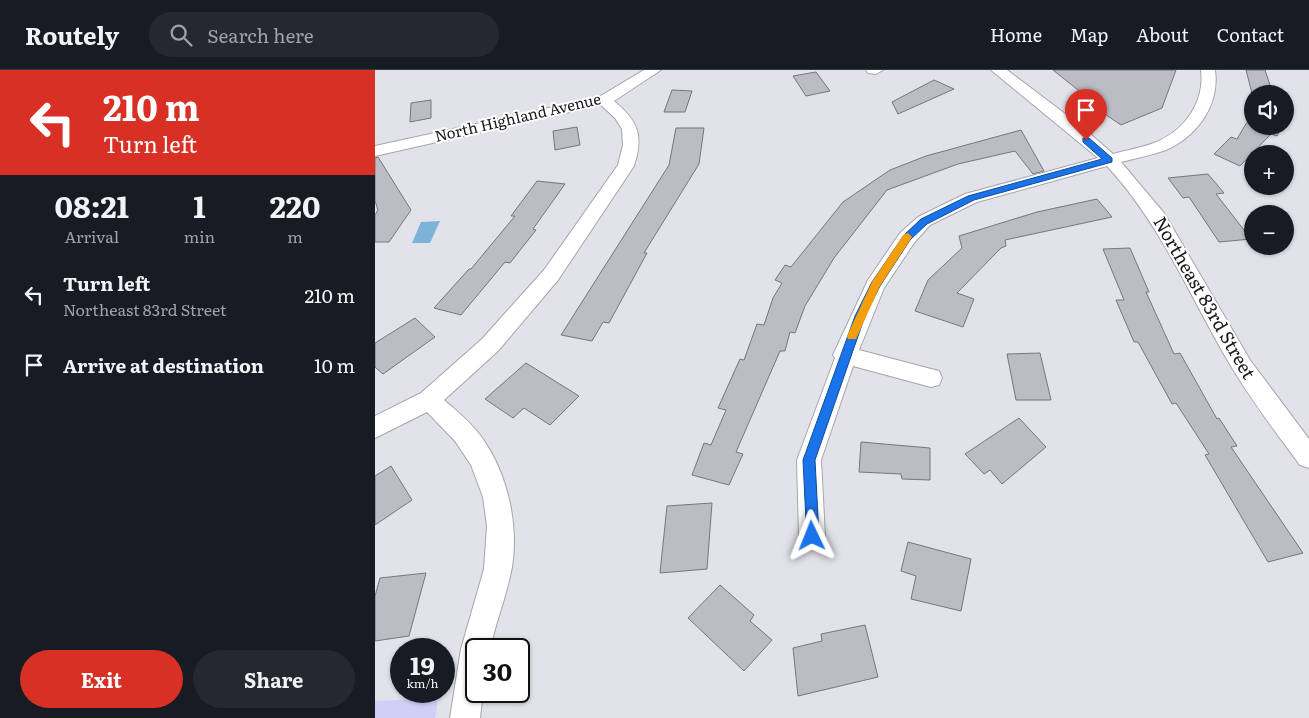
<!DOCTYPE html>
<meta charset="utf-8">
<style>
body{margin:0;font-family:Literata,serif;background:#242831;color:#f1f3f6;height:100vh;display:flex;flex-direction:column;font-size:19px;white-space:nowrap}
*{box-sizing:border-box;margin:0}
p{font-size:16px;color:#9ea1a6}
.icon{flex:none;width:28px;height:28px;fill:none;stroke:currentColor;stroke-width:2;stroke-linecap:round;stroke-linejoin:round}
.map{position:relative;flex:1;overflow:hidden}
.details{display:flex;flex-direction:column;background:#171b24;width:375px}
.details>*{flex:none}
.guide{background:#d93025;color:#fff;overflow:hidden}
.controls{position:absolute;left:869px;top:15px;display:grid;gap:10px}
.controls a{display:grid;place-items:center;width:50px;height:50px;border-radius:50%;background:#171b24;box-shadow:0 1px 4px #0004;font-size:25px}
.speed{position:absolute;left:15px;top:568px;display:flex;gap:10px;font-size:25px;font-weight:700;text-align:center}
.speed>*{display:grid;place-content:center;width:65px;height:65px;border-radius:50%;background:#171b24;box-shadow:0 1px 4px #0004;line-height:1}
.speed small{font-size:12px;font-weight:400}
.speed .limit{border:2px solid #111;border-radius:8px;background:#fff;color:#111}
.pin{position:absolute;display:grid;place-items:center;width:42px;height:42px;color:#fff;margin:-51px -21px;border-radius:50% 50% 50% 0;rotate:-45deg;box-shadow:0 0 5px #0007}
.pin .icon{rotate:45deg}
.me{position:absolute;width:55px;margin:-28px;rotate:358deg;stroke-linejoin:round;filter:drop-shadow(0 0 4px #0008)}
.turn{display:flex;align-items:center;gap:18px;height:105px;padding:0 20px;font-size:22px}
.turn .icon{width:65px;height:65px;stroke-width:2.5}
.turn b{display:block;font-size:35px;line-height:42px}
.eta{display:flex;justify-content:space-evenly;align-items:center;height:85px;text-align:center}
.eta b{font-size:30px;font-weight:700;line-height:35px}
.primary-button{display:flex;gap:10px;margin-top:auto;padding:10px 20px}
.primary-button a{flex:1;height:58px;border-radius:30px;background:#d93025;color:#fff;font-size:20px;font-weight:700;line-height:58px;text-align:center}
.primary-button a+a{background:#242831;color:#f1f3f6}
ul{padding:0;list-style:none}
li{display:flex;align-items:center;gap:15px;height:70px;padding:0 20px}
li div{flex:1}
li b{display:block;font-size:19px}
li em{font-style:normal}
header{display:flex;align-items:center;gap:30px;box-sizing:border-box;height:70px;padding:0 25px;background:#171b24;border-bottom:1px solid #363941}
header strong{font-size:24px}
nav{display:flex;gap:28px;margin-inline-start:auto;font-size:18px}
.search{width:350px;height:45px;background:#242831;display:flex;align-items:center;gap:12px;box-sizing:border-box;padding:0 18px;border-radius:28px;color:#9ea1a6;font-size:19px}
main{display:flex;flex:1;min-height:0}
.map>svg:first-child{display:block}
.green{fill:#d2cef7}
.water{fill:#7db3d9}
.building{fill:#bcbcc4;stroke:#77767d}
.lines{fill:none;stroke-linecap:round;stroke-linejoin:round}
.minor-casing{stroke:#a5a5ac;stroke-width:2}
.minor{fill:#fff;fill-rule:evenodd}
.route{fill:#1a73e8;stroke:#114b97}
.slow{fill:#f59e0b}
.labels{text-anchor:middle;stroke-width:4;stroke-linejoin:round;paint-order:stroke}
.far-street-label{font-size:15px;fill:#19191c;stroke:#fff}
.street-label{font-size:18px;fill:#19191c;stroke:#fff}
</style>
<header>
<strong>Routely</strong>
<div class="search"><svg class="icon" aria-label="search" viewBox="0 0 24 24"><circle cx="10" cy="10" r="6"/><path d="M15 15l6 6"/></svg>Search here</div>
<nav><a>Home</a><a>Map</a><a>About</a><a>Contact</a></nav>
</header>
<main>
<section class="details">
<div class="guide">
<div class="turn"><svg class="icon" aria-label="left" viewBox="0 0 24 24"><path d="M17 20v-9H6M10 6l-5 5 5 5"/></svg><div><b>210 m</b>Turn left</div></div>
</div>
<div class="eta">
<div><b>08:21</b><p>Arrival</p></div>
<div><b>1</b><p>min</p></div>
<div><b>220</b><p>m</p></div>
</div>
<ul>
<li><svg class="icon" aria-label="left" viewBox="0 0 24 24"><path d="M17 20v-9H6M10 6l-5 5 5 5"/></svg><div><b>Turn left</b><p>Northeast 83rd Street</p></div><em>210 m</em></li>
<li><svg class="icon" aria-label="arrive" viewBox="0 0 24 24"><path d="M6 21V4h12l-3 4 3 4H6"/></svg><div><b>Arrive at destination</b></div><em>10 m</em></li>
</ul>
<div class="primary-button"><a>Exit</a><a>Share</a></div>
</section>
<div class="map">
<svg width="934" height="648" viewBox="0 0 934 648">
<rect width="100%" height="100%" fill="#e2e2ea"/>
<path class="green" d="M63,628l-3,20h-60v-17z"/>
<path class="water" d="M65,151l-10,22h-18l9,-21z"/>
<path class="building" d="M678,0h123l-14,38 -41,17 -22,-15 3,-1z
M871,0h19l8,24h-20v3z
M441,2l14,19 -24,5 -13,-20z
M559,10l20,9 -56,25 -6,-12z
M297,20l20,1 -7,21h-21z
M56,30v18l-21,4 1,-19z
M878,42v14h29l-5,10 -6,-2 -31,32 -26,-12 17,-17 6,2z
M202,57l3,18 -25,5 -2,-19z
M301,58h28l-5,36 -55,89h3l-38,70 -6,-1 -11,19 -31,-6 108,-170z
M646,60l23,41 -11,3 -18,-23 -57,13 -71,26 -53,68 -29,48 -10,27 -5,-1 -5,19h-5l-44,101 7,2 -14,31 -37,-10 12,-32 7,2 15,-35 -8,-2 22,-49 4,1 13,-36 7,1 9,-27 9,-15 -7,-3 10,-15 6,2 52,-65 47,-32 36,-14z
M3,87l33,53 -22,32h-14v-27l3,-5 -3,-9v-43z
M833,104l16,19 -8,1 35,45 -32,3 -30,-45 -6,1 -15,-20z
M162,111l28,3 -32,45 3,1 -26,33 -5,-1 -44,53 -27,-7 35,-39h2l44,-53h-4z
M722,129l15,18 -107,23 1,6 -5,2 -44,45 17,6 -11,28 -48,-16 13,-31 34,-32 -3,-12 78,-24z
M755,178l19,44h-3l28,62 6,-1 37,66 2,-1 18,28 -6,1 72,106 -35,9 -63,-107 4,-1 -33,-51 -4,1 -34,-62h-4l-18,-42h8l-21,-51z
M40,248l20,19 -52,37 -8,-7v-24z
M665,283l11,47h-35l-9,-46z
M151,293l53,33 -29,29 -26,-17 -11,10 -28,-19z
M644,348l27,29 -44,37 -12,-14 -6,4 -19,-20z
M486,372l69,6v32l-28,-1 -1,-5 -42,-2z
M16,396l21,34 -37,25v-49z
M337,433l-5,66 -47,4 7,-67z
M533,472l63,17 -10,52 -50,-12 5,-23 -15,-5z
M51,503l-17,63 -34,5v-45l5,-18z
M345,515l34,30 -4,6 22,19 -28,31 -56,-53z
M490,555l13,52 -80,19 -5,-48 29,-7 -1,-7z"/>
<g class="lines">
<defs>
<path id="minor" d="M269,0h17l-47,31c24,20 30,34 20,65l-76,114 -60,71 -54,49c13,11 26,22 36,35 27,36 39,88 32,132 -5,28 -16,54 -22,82h-14v42h7l-3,27h-30l11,-69 23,-80 3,-43 -4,-29 -12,-32 -16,-24 -28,-29 -52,26v-22l46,-23 61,-54 62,-69 74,-105 5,-20 -1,-16 -7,-11 -14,-13 -226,51v-10l224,-49z
M491,0h17l-7,4 -8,-1z
M616,0h16l73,55 33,29c14,-4 28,-6 41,-11 31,-12 51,-41 47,-73h14c5,34 -17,66 -49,80 -14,5 -30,8 -45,12l43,51 86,147 59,79v29l-9,-3c-28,-37 -56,-75 -79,-116 -36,-64 -64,-129 -114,-183l-130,36 -47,23 -16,18 -30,45 -25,62 72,19 8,2 3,7 -3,7 -8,2 -78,-21 -32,94 4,76 -4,9 -9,4 -9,-4 -4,-9 -2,-76 38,-102 -2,-3 35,-75 32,-47 18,-16 47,-23 133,-36z"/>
</defs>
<use href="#minor" class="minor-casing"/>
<use href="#minor" class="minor"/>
</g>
<path class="route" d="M708,68h6l23,20v4l-138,38 -47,24 -17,16 -30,46 -15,30 -50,144 4,76 -2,5 -5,2 -5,-2 -4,-81 52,-144 17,-34 32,-47 17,-16 47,-23 134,-37 -19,-17z"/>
<path class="slow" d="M533,163l4,4 -32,49 -24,53h-8l-1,-3 25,-54 32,-48z"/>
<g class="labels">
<g class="far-street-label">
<text transform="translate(143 48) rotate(-13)" y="5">North Highland Avenue</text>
</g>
<g class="street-label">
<text transform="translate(829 228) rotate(60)" y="6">Northeast 83rd Street</text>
</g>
</g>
</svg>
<div class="controls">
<a><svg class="icon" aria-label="sound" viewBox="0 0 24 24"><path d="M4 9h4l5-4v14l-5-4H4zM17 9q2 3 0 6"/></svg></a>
<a>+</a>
<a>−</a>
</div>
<div class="speed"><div>19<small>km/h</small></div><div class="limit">30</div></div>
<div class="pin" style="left:711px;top:70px;background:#d93025"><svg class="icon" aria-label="arrive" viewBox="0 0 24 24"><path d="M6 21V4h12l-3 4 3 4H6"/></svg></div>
<svg class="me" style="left:437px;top:466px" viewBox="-20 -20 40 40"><path d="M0-17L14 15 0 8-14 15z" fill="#1a73e8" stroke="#fff" stroke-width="4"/></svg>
</div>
</main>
